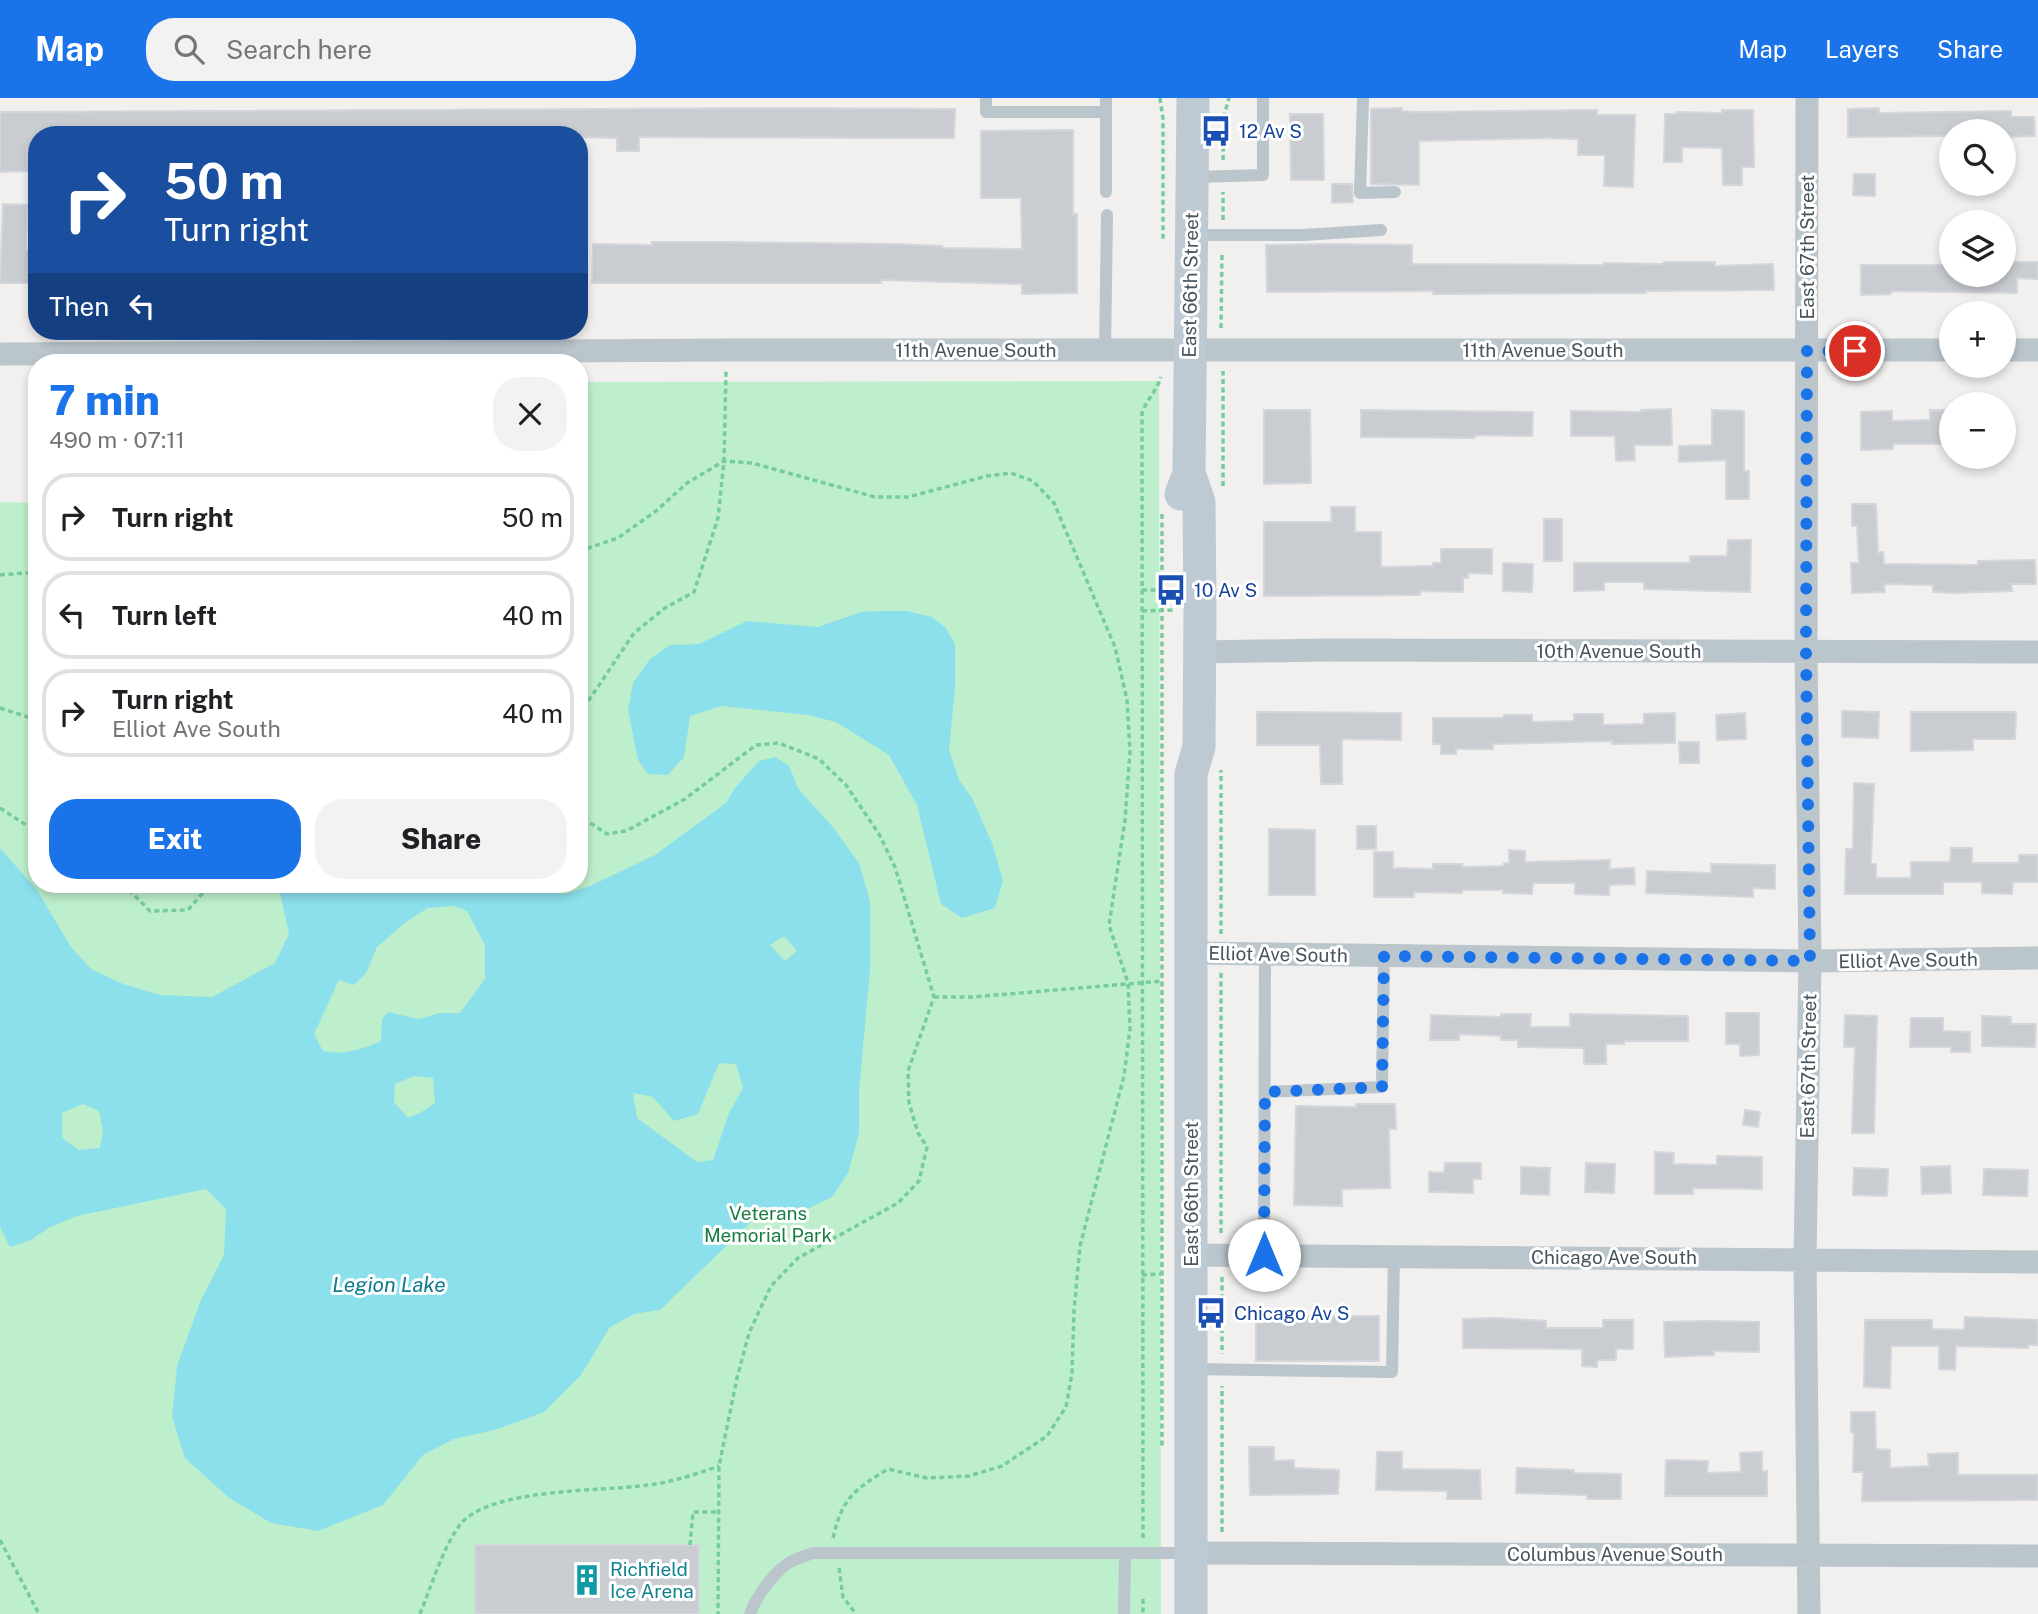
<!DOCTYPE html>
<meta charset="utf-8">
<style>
body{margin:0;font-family:"Public Sans",sans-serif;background:#f2f2f2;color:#202124;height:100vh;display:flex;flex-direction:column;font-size:26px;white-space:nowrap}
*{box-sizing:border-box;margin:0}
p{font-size:23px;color:#757577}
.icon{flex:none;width:38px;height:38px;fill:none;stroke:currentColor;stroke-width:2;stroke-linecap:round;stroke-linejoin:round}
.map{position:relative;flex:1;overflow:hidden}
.side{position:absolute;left:28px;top:256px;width:560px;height:539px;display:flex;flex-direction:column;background:#fff;border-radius:28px;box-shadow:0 4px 10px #0003}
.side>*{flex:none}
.banner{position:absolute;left:28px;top:28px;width:560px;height:214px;border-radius:28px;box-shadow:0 4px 10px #0003;background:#1a4fa0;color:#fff;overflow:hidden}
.tools{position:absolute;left:1939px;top:21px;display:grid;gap:14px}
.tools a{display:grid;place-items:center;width:77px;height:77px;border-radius:50%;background:#fff;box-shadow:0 4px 10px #0003;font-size:35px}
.pin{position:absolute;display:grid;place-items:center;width:60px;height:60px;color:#fff;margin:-30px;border:4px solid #fff;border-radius:50%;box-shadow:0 2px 7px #0007}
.me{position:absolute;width:77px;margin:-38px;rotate:0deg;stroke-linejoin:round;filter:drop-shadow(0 0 5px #0008)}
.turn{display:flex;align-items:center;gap:24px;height:147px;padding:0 21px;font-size:32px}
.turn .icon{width:91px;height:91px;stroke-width:2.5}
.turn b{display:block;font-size:49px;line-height:60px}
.then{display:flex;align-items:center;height:66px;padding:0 21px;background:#0003;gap:14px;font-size:26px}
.round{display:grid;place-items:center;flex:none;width:74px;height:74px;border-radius:28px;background:#f2f2f2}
.overview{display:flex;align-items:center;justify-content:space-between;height:119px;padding:0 21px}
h1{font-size:42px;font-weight:800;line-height:52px;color:#1a73e8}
.primary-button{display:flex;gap:14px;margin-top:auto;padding:14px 21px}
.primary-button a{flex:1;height:80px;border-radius:28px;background:#1a73e8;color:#fff;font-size:28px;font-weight:800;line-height:80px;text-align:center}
.primary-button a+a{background:#f2f2f2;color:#202124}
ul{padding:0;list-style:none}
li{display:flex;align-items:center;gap:21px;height:88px;margin:0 14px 10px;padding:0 7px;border:4px solid #e0e0e0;border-radius:28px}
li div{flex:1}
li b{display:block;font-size:26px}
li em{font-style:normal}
header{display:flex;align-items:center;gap:42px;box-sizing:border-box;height:98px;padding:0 35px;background:#1a73e8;color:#fff}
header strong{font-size:33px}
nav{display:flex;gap:38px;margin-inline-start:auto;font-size:24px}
.search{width:490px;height:63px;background:#f2f2f2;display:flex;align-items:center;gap:18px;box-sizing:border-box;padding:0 24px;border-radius:28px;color:#757577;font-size:26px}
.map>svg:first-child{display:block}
.green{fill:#beefcc}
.water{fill:#8be0eb;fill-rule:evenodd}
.building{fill:#c9cdd2;stroke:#d3d6db;stroke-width:2}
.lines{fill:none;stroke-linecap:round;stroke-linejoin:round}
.path{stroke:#76cd9a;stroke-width:3.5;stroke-dasharray:5 3.5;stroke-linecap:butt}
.service{stroke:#bbc5cc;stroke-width:12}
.minor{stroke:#bbc5cc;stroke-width:23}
.secondary{stroke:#bdc9d3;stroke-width:33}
.route{stroke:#1a73e8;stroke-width:12;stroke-dasharray:0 21.6}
.labels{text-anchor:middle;stroke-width:6;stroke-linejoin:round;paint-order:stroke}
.transit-label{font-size:19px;fill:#164399;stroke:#fff;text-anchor:start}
.street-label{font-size:19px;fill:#47545c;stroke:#fff}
.park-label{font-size:19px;fill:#187e42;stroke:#fff}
.culture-label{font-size:19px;fill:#0d838f;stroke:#fff;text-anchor:start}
.water-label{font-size:21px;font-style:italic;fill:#0e7c8b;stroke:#fff}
</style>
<header>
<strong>Map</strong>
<div class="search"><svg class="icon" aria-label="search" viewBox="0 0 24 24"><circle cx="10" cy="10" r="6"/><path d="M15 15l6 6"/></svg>Search here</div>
<nav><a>Map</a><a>Layers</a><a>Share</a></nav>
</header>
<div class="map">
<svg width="2038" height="1516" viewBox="0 0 2038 1516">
<rect width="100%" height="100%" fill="#f2efef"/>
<path class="green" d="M1159,283l2,1233h-1161v-1112l37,1v381h542v-502z"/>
<path class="water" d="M884,513h23l25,6 13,10 10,17v44l-6,62 10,30 13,18 20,45 11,38 -8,27 -33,10 -21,-14 -24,-99 -28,-50 -53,-33 -28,-7 -87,-9 -31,10 -6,41 -16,18 -20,-1 -10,-14 -10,-50 5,-27 17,-24 20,-14 29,-1 48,-23 71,6 43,-15z
M775,659l14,9 10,24 33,36 27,37 11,38v69l-11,121v43l-11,39 -16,24 -29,14 -51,10 -92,89 -26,4 -24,13 -29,48 -37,37 -49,18 -41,9 -31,16 -40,50 -65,26 -47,-8 -43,-26 -43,-39 -13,-41 5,-51 24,-66 23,-45 2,-46 -20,-20 -129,27 -27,11 -19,13 -21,7 -10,-20v-379l37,42 34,57 20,22 32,15 37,11 52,2 63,-34 14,-29 -11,-50h249l14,6 25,4 24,-8 65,-31 71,-52 9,-15 24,-27zM454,808l13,5 18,34v34l-25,34h-21l-20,6 -31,-7 -6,7 -1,22c-20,9 -36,14 -58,10l-9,-17 25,-54 15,5 12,-12 11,-26 29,-25 22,-14zM784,838l13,15 -12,10 -15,-16zM719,965l17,1 7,24 -14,25 -16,47 -16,2 -60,-44 -4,-25 20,4 21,24 24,-7zM414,978l19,2 2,25 -15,10 -12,5 -14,-16 1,-18zM83,1006l16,7 4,20 -3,17 -21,2 -17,-12v-25z"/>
<path class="building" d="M785,10l170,1 -1,29 -315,-1v14h-22v-13l-38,-1v-2h-543l1,12 -10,1v23l-27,1v-60z
M1402,10v3l16,1 179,-2v5h38l-2,72 -29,-1 1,-31h-27v-16l-30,-1 -129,3v44l-48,-1v-75z
M1879,10v5l132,-2v6h23l1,19 -31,1v-6h-53v5l-103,1v-28z
M1722,12h31l1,57h-12v18h-19l-1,-37 -40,-1v15h-18l1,-48h12v-2l45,1z
M1290,16h33l1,66h-33z
M1073,32v84h4v79l-55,1v-10l-141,-4v3h-289l1,-39 59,1v-3h67l174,2 49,2v2l80,1 -1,-51h-40v-67z
M1854,76h21v22l-22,-1z
M1332,86h20l1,18 -21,1z
M3,106l24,1 -1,45h11v33h-37z
M1325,146l87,1v19l192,1v-2l60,1v-2h51v4l58,-2 1,26 -128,1v2l-213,1v-3l-166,1 -1,-47z
M2004,164h34v17l-21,-1v15l-126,-2v3l-30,1v-30h90v10h53z
M1671,311l1,36h-38l1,15 -19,1 -1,-25h-44v-25l70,1v-2z
M1264,312h46l1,73 -47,1z
M1361,312l172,2 -1,24 -57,-1v3l-114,-1z
M1712,312l32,1v60h5v28h-23v-39l-47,2v-16l33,-1z
M1930,312h17v7h4v27h-58v5l-32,1v-38l31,-1v10l38,-1z
M1852,406h24l2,49 5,-1 1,12 94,1v-4l57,-1 1,24h-25l1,7 -58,2 -21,-1v-7l-49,-1 1,8 -33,1 -1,-30h8l-2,-37h-5z
M1331,409h24v25h26v35l52,-1v-3h8v-14h51v25l-24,-1v5h-5v14l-43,-1v4l-156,1v-74h68z
M1544,421h18v42h-18z
M1728,442h23l-1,52 -106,-3v-7h-40v8l-30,1v-28h116v-7h37z
M1503,465l30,1 -1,28 -29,-1z
M1842,613l37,1 -1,26 -36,-1z
M1257,614l144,1v27l-59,-1v45h-21l-1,-39h-63z
M1911,614h105l-1,27h-42v11l-62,1z
M1675,615v30l-63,1v-3l-119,3v5h-37v5h-15v-10h-8v-26h71v-3h28v7l42,-1v-7h29v11l41,-1v-10z
M1745,615l1,26 -29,1 -1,-25z
M1679,644h20v21h-19z
M1854,685l20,1 -3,80h5v14h35v-16h39l1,-14h21v15h47v-8h19v27h-25l-1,12 -30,-1v-11h-39v12h-98l1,-45h7z
M1357,728h19v23h-19z
M1269,731l46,1v65h-46z
M1509,752l16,1v11l85,-2 -1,9 25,-1 1,16 -26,1v10l-34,-1v-11h-42l-1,11 -29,-1v-3h-41v3l-48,-1v5h-40v-45h19v16l40,1v-5h29v3l42,-1v-3h5z
M1711,766l64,1v24l-22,-1v9l-107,-4 1,-22 64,2z
M1726,915h33v42l-19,1v-12h-14z
M1501,916h30l-1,13h40v-13l118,2v25h-64v3h-18v20h-22v-16l-66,-1v-7h-17v-4l-42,-2v6h-29l1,-25 70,2z
M1845,917l32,1 -3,117h-22l3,-86h-11z
M1982,918l29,1v7h25l-1,23 -53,-1z
M1911,920h32v13l27,1v20h-19v-5h-41z
M1356,1006h39l1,25h-7l1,59 -48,1v17l-48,-1 2,-99 60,1z
M1745,1012l15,2 -2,15 -15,-2z
M1655,1054l19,1 -1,11 44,1v-9l45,1v32l-69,-1v6h-38z
M1445,1065h36v16h-8v14l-44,-1v-20l15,1z
M1586,1065l29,1 -1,29 -29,-1z
M1950,1068l1,27 -29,1 -1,-27z
M1521,1069l29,1 -1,27 -28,-1z
M1854,1070l34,1 -1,27 -34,-1z
M1984,1071l44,1 -1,26 -44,-1z
M1273,1218h106v45h-123v-39h17z
M1965,1219l73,3v25h-10v3l-72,-2 -1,24 -16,-1v-23h-48l-1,42 -26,-1 1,-67h67v9l32,1z
M1495,1220l51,3v7h57v-8h30v29h-17v11h-19v7l-15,-1v-17l-119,-1v-29z
M1706,1223l53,1v30l-45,-1v4l-49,2 -1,-35z
M1851,1314h24l1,37 14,1v18l39,-2 -1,-12 30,-1v22h80v25l-176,1 1,-29h-10l1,-40h-3z
M1249,1349h25v14l20,-1v8l45,2 -1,24 -88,1z
M1377,1354h25v17l78,1 1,29h-34v-8l-71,-1z
M1762,1354v20l5,-1v25h-102l1,-36 42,1 -1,12 34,-1 -1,-19z
M1517,1370l57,2v3l47,1v25h-34v-4l-71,-2z
M475,1447h224v69h-224z"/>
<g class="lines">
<path class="path" d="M1160,0l3,21v121
M1223,62l1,-44 5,-18
M1223,122v-28
M1221,230l1,-76
M1223,388v-115
M1162,416v933
M579,453l39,-13 38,-27 31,-28 37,-22 28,2 123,34h33l79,-21 24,-3 22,8 21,22 61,144 12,53 3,52 -5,68 -16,105 19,58 2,46 -6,47 -44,170 -6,65 -2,62 -6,34 -19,29 -45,30 -33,10 -42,2 -39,-9c-34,21 -46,29 -55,69
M0,477l37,-3
M1142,492h29
M1142,513l33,-1
M0,610l37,12
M579,617l55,-82 31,-25 29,-16 24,-74 6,-57 2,-90
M0,710l37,24
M579,713l4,7 24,16 19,-3 59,-32 71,-54 23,-2 40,16 27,26 33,49 16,33 39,130 -26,74 1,32 9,30 9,14 -8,34 -21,22 -100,55 -27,28 -22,47 -12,45 -18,88 -1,148
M123,786l27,27 38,-1 20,-23v-3
M1221,836v-164
M1221,875v262
M934,899h39l189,-16
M1142,1177l19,-1
M1222,1179v77
M1222,1434v-146
M1143,1440l-1,-1125c5,-14 15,-23 19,-36
M0,1442l39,74
M690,1447l3,-33h26
M839,1470l4,29 13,17
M1143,1501v15
M420,1516c11,-27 22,-64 39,-88 29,-39 142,-34 189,-41 25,-3 48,-11 71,-19"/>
<path class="service" d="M986,0v14h120
M1363,0l-3,95 35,-1
M1195,79l68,-2v-77
M1106,94v-94
M1192,137h111l78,-5
M1105,252l2,-135
M1265,994l117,-5 2,-131
M1264,1157l1,-301
M1191,1271l201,3 2,-116
M750,1516c6,-17 22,-39 37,-50 7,-5 18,-8 26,-11h378
M1124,1516l1,-60"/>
<path class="minor" d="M1807,0l-1,554 4,309 -5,298 4,355
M2004,252h34
M0,256l727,-4h1224
M1201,554l124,-2 713,2
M1191,855l619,8 228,-3
M1191,1157l847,7
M1191,1455l847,3"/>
<path class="secondary" d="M1189,375l10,29 1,107 -1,138 -8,27v840
M1181,396l8,-21 4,-375"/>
</g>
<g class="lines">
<path class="route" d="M1264,1157l1,-163 117,-5 2,-131 426,5 -4,-309 1,-301h48"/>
</g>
<defs>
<symbol id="bus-bare" viewBox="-9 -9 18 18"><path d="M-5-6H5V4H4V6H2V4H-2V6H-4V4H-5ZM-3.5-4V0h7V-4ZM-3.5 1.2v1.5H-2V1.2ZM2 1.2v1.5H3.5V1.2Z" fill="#1a4fb4" stroke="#fff" stroke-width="2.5" paint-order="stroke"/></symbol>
<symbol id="building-bare" viewBox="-9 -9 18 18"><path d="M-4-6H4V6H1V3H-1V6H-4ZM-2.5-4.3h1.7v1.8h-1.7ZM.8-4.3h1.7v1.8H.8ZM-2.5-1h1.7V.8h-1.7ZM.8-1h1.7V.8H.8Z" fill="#0f9aa8" stroke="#fff" stroke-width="2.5" paint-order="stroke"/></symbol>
</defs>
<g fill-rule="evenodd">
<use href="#bus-bare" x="1194" y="11" width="44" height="44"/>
<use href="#bus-bare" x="1149" y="470" width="44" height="44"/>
<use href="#bus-bare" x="1189" y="1193" width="44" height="44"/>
<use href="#building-bare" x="565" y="1460" width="44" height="44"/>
</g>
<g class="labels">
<g class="transit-label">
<text x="1239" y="40">12 Av S</text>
<text x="1194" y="499">10 Av S</text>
<text x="1234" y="1222">Chicago Av S</text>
</g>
<g class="street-label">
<text transform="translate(1807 149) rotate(-90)" y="7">East 67th Street</text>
<text transform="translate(1190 187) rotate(-89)" y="7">East 66th Street</text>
<text x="976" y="259">11th Avenue South</text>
<text x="1543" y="259">11th Avenue South</text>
<text x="1619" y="560">10th Avenue South</text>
<text transform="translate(1278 856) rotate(1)" y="7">Elliot Ave South</text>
<text transform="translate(1908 862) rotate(-1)" y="7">Elliot Ave South</text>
<text transform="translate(1808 968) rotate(-89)" y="7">East 67th Street</text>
<text transform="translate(1191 1096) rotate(-90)" y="7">East 66th Street</text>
<text x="1614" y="1166">Chicago Ave South</text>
<text x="1615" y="1463">Columbus Avenue South</text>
</g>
<g class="park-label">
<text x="768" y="1122">Veterans<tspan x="768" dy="22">Memorial Park</tspan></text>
</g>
<g class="culture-label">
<text x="610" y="1478">Richfield<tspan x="610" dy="22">Ice Arena</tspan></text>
</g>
<g class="water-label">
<text x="389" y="1194">Legion Lake</text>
</g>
</g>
</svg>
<div class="tools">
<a><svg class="icon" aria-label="search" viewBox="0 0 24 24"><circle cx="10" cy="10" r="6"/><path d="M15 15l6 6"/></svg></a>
<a><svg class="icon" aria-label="layers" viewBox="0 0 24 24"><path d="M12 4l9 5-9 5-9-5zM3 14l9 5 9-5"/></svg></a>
<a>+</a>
<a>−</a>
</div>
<div class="pin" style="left:1855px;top:253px;background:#d93025"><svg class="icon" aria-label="arrive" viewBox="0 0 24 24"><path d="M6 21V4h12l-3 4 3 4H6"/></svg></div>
<svg class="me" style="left:1264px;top:1157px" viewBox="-20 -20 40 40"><circle r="19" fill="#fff"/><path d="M0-13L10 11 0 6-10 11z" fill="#1a73e8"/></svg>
<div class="banner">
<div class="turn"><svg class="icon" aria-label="right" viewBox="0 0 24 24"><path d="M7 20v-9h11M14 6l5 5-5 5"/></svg><div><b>50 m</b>Turn right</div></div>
<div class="then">Then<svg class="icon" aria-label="left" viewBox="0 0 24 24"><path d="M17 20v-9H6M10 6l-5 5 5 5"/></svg></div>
</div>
<section class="side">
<div class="overview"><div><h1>7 min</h1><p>490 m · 07:11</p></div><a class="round"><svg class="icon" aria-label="close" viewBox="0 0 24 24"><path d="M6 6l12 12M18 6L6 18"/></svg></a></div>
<ul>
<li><svg class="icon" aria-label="right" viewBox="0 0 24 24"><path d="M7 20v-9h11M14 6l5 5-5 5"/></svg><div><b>Turn right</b></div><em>50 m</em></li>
<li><svg class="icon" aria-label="left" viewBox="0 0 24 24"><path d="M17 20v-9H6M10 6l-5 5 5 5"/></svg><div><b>Turn left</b></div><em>40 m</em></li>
<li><svg class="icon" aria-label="right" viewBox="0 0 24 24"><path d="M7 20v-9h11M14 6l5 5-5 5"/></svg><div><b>Turn right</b><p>Elliot Ave South</p></div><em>40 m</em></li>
</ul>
<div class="primary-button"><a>Exit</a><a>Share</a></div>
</section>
</div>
